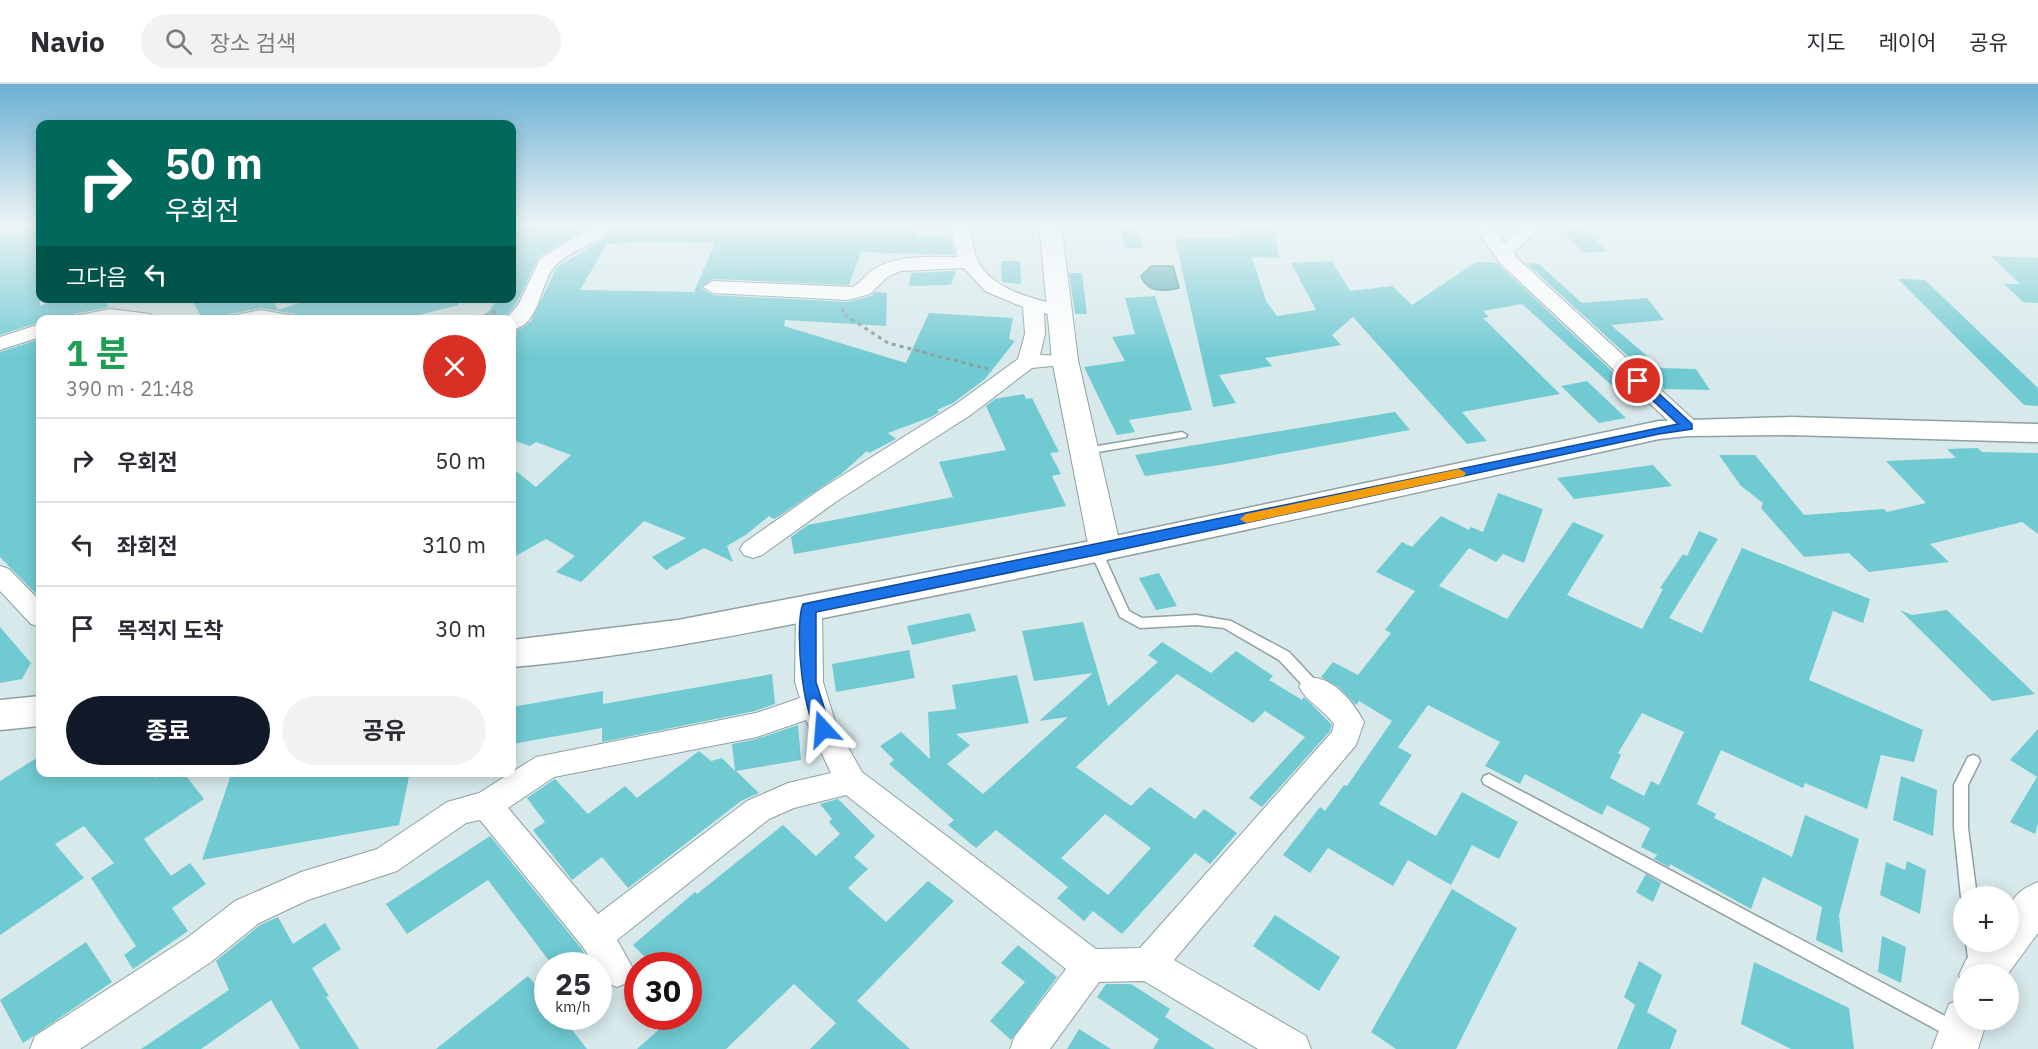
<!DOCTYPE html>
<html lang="ko">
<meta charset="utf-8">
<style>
body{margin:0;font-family:"IBM Plex Sans","Noto Sans KR",sans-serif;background:#f2f2f3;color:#2b2b33;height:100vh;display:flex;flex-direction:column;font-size:22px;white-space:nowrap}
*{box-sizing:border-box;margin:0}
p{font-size:20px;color:#7c7c81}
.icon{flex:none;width:33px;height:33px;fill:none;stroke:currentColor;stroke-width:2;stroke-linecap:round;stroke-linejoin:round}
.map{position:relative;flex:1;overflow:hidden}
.sheet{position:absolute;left:36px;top:231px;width:480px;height:462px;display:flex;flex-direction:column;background:#fff;border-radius:12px;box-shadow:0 3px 15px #0003}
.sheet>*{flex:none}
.hud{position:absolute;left:36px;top:36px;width:480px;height:183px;border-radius:12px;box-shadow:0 3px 15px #0003;background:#00695c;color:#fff;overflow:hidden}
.controls{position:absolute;left:1953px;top:802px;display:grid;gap:12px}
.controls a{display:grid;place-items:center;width:66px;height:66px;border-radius:50%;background:#fff;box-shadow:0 3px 15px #0003;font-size:30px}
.speed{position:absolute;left:534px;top:868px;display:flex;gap:12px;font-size:30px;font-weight:700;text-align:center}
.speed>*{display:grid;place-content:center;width:78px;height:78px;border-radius:50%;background:#fff;box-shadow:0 3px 15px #0003;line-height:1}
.speed small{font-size:15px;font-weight:400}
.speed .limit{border:9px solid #d22;background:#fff;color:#111}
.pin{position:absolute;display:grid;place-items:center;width:51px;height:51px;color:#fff;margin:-26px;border:3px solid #fff;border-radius:50%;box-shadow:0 2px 6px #0007}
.me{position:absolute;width:66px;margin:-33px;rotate:341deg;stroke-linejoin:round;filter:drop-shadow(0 0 4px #0008)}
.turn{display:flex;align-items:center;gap:21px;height:126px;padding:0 30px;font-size:27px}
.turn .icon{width:78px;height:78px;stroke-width:2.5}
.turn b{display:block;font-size:42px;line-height:51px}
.then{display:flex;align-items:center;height:57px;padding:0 30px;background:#0003;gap:12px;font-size:22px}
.round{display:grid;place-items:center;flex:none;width:63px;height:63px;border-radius:32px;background:#f2f2f3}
.headline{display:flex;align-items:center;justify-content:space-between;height:102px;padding:0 30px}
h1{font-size:36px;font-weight:700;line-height:45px;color:#1e9e55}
.button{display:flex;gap:12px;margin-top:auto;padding:12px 30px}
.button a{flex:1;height:69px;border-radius:36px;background:#111827;color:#fff;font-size:24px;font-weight:700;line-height:69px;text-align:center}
.button a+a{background:#f2f2f3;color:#2b2b33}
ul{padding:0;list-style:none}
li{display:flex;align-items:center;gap:18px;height:84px;padding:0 30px;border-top:2px solid #e1e1e2}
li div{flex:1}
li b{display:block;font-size:22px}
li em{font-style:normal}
header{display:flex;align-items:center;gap:36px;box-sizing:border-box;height:84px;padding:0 30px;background:#fff;border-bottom:2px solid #e1e1e2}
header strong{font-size:28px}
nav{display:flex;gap:33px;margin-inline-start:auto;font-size:21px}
.search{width:420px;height:54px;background:#f2f2f3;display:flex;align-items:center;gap:15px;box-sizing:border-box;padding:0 21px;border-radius:33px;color:#7c7c81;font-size:22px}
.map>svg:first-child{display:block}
.water{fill:#50abb3;stroke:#488a90;stroke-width:1.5}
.building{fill:#70cad2;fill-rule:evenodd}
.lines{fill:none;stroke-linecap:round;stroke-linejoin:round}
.service-casing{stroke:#8fa0a2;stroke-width:3}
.minor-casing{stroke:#8fa0a2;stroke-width:2}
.tertiary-casing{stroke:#8fa0a2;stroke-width:2}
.secondary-casing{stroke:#8fa0a2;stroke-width:3}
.path{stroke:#909d9e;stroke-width:3;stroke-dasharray:4 4;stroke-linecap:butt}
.service{fill:#fff;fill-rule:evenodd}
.minor{fill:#fff;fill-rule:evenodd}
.tertiary{fill:#fff;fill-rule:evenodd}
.secondary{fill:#fff;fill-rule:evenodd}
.route{fill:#1a73e8;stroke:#114b97;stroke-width:1.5}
.slow{fill:#f59e0b}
</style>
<header>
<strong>Navio</strong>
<div class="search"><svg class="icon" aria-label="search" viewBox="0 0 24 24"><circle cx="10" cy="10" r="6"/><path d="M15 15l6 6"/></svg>장소 검색</div>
<nav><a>지도</a><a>레이어</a><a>공유</a></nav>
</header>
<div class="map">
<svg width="2038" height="965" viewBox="0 0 2038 965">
<rect width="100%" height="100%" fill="#d7e9eb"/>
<path class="water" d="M1151,182h22l6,22c-15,4 -32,4 -38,-12z"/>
<path class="building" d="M555,139h38l-54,34 -23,47 -13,16h-21l17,-22h13v-67z
M620,139h304l-11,14 37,-2 5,20 -94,-3 -12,33 -136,-6 -12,9 12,7 135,7 23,-6 4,-4 12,1 -1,33 -101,-6 -1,6 122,37 23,-50 84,5 -4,21 6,2 -30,38 -32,24 -16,7 2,2 -8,5 -43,16 8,6 -27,14 -2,-2 -26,23 -62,42 -5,3 -5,-3 -22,18 -20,12 6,16 -29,-14 -38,22 -14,-13 34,-19 -42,-17 -63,61 -25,-10 19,-16 -29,-17 -34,19v-90l24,19 35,-32 -35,-13 -6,4 -18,-6v-108l10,-4 9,-7 26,-54 48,-29zM644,158l71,1 -21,49 -114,-2 27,-46z
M1238,139h35l6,35 -27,-1 14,44 11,15 39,-6 -25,-47 41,-2 18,30 42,-5 20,19 64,-43 21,1 134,126 -13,2 -96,-87 -39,7 6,6 -6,1 77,76 -98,18 25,29 -20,3 -114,-127 -21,18 9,10 -76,13 7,8 -53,9 17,28 -23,4 -38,-168 68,-2z
M1577,139l31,28 -24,2 -28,-28z
M40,144v78l20,-8h9l4,4 12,-4h17l7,9 -34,7 -5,6h-30v2l-40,13v-99z
M1120,144h19l4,20 -18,1z
M1991,172l47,2v45l-15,-1 -19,-18h16z
M1001,177h19l1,23 -19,-2z
M1526,179l13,1 43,39 65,-5 17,22 -53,5 50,43 35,1 14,21 -46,-1z
M956,187l-5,14 -42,1 2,-13z
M1069,189h13l5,41h-12z
M1898,195l27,1 113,108v18l-14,-1z
M1155,212l37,114 -63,10 6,12 -18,3 -33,-68 41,-6 -13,-24 23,-3 -10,-36z
M191,214h81l6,12 36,-12h144v7l-58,15h-101l-5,-6 -33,-6 -31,6 -5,6h-22z
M40,255v259l-40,-41v-205z
M1587,297l39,37 -27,5 -38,-37z
M1024,310l2,5 6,-1 27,54 -9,1 11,21 -9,2 14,30 -272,48 -3,-17 17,-12 145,-28 -14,-35 67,-12 -20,-44 9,-7z
M1395,328l15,18 -184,34 -81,12 -10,-21z
M1978,364l4,4 56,1v81l-16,-12 -92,22 19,18 -80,10 -20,-19 -45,4 -43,-49 2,-5 -22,-17 -22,-31h36l49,60 80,-6 3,3 39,-9 -40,-42 70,-3 -9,-9z
M1653,381l19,21 -98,13 -17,-21z
M1498,409l45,16 -19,54 -21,-9 -7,8 -27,-14 -30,38 68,33 66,-97 31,13 -37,60 75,34 21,-40 -3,-1 23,-34 4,2 12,-25 19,8 -49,79 33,15 40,-85 128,51 -7,24 -30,-12 -24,69 114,50 -9,32 -33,-7 -14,54 -62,-26 -2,5 -82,-38 -24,54 19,10 -2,4 78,39 13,-42 54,24 -20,76 4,38 -27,-13 6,-33 -59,-30 -12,32 -81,-45 -1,3 -15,-8 3,-4 -16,-8 9,-19 -43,-23 -5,10 -77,-41 -5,10 -35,-18 15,-24 -72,-37 -30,42 14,8 -33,49 57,32 26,-44 56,30 -19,37 -27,-14 -21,40 -43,-25 -15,26 -65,-38 -18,25 -27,-18 37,-48 5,4 19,-26 3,1 45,-65 -33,-20 -3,4 -16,-17 -19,-11 12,-15 25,13 33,-42 -6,-3 30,-39 -39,-19 26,-30 10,5 29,-31 28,14 2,-3 12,5zM1642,629l42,19 -25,53 -8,-4 -7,15 -34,-18 11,-23 -3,-2z
M1159,489l18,33 -21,4 -17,-32z
M1900,526l12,5 35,-5 88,84 -43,7z
M970,529l6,18 -64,14 -5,-19z
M1083,538l25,84 50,-44 -10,-7 14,-13 49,31 25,-22 37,25 -4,4 33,20 2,-3 28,28 -2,6 -68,76 -13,-9 56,-61 -40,-26 -12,12 -76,-49 -101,93 55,39 19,-19 45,32 9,-10 33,24 -27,31 -15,-11 -73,81 -29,-23 -9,10 -27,-23 11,-11 -72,-57 -20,18 -28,-23 6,-5 -65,-56 5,-4 -14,-14 21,-14 29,27 -2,-47 28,-3 -4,-24 65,-10 12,48 -73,11 14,11 -23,19 36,30 85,-77 -29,4 54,-48 -59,8 -12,-50zM1105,730l46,34 -43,47 -47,-37z
M0,543l31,36 -9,16 -22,4z
M909,566l6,28 -79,14 -4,-28z
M772,590l3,30 -20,7 -153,31v-14l-90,16v-37l91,-16v13z
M798,641l3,35 -65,11 23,22 -18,8 -113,87 -26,-31 -30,23 -39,-50 12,-8 -18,-24 28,-19 33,35 37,-28 12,12 62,-47 12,10 11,-3 13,13 -3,-27 25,-5z
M2038,645v94l-3,11 -25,-12 27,-45 -27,-17z
M40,672v16h111l5,6 10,-6h17l21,27 -60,40 27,37 19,-13 16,21 -34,24 16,23 -55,38 -9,-14 12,-9 -45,-68 23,-15 -30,-37 -29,18 29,34 -84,57v-154z
M232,688h178l-11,53 -197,35z
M1901,692l36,14 -4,46 -40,-16z
M838,715l37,37 -21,21 14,12 -20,19 38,34 42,-41 26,20 -97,100 53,48h-100l26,-26 -42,-39 -68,65h-89l36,-32h15v-51h-34l-21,-21 62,-53 2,2 86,-69 33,31 24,-22 -11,-12 3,-3 -12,-15z
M490,752l91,112 11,18h-39l-65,-86 -81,54 -21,-30z
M1907,777l19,9 -6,44 -40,-19 6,-33 19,8z
M1646,790l15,9 -8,19 -17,-10z
M1452,805l65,39 -61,121h-60l-25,-17z
M1275,831l65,42 -21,34 -66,-45z
M278,833l15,27 32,-21 16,26 -29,19 17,28 -3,1 33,52h-59l-29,-49 -70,49h-60l88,-59 -13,-29 44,-36z
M1882,852l24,11 -5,36 -23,-11z
M86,858l26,40 -89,61 -23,-43z
M1018,861l39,32 -46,63 -21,-19 35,-39 -24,-19z
M1639,877l23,14 -15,37 30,18 -7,19h-53l18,-44 -11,-8z
M1754,878l95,46 5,41h-63l-50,-25z
M528,892l20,23v18h14l25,32h-151z
M1106,900h25l39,25 -5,8 50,32h-62l6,-10 -62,-42z
M1079,945l32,20h-44z"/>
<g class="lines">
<defs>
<path id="service" d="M1182,348l5,3 -1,2 -100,17 -5,-3 5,-3z
M1096,463l6,4 27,60 13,7 54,-3 35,6 58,31 29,31 2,4 -2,4 -5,1 -5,-1 -29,-31 -55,-32 -28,-3 -56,3 -20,-11 -30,-66z
M1973,671l5,2 2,4 -12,24v43l9,69h-13v5l-3,-5 -7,-69v-43l14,-28z
M1489,690l473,251 3,6 -3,6 -6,3 -6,-3 -466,-253 -2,-4 2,-4z
M1966,858h16l4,33h-16z"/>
<path id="minor" d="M597,139h21c-15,20 -46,25 -63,43 -16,18 -14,58 -43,64v-10h-7l13,-15 22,-46z
M952,139h14c7,12 6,28 13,40 17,29 57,36 87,44l3,4 -3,4 -7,2 -15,-4 1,21 -5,21 32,1 3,4 -3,4 -40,4 -60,46 -135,87 -75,54 -9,3 -9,-3 -4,-6 4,-6 77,-54 135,-85 62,-45 7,-25 -2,-27 -38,-16 -21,-23 -63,3 -14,6 -17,17 -22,6 -135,-7 -10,-6 10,-6 139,6c10,-4 13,-13 22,-18 23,-15 58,-12 84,-12l-8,-31z
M1471,139h18l15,20 23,-20h19l-32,29 2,5 180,165 3,5 -3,5h-16l-180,-169c-8,-13 -19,-26 -29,-40z
M110,225l40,5 10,6h-88l3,-4z
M261,226l33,6 3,4h-70l3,-4z
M40,240v13l-40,13v-13z
M0,482l9,3 31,32v26l-9,-3 -31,-33z
M809,514l9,3 4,7 1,74 14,46 25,44 234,177 44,-1 192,-216 2,-8c-10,-14 -27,-22 -35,-37l4,-8c26,-8 50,22 61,43l-8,23 -182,215 132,76 5,13h-53l-114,-68 -45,1 -49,67h-40l5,-13 51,-67 -220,-174 -52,13 -25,11 -152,121 17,30 -5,12 -12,5c-11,-4 -19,-8 -19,-21h-3l-12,-19 -103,-127 -14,3 -69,48 -89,29 -49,23 -48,39 -131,87h-50l5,-13 152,-98 48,-37 66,-29 76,-23 70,-47 32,-9 57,-36 220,-44 44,-15 -5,-16 1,-74 4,-7zM806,636l25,53 -43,10 -41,18 -149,113 -90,-106 46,-31 203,-40z"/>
<path id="tertiary" d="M1039,139h22l17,137 43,189 -5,8 -11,3 -11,-3 -5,-8 -37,-189z
M2038,798v51l-31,42h-43v10l-5,-10 7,-15 13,-18h29c0,-31 -3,-47 30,-60z
M1964,914v22h23l-9,29h-46l17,-45z"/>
<path id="secondary" d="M1791,333l247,7v18l-247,-7 -103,1 -29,3c-236,52 -471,105 -707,153 -146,29 -292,62 -440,75v-27l166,-20 131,-25 287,-55 563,-119z
M40,612v30l-40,4v-30z"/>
</defs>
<use href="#service" class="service-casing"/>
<use href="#minor" class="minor-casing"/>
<use href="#tertiary" class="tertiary-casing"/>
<use href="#secondary" class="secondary-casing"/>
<path class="path" d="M843,224l-1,5 46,30 100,26
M445,236l38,-4 17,-6"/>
<use href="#service" class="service"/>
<use href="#minor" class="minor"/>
<use href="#tertiary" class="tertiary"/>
<use href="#secondary" class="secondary"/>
</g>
<linearGradient id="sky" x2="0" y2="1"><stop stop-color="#6bb0d3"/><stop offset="0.51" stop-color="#edf5f6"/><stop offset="1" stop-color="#edf5f6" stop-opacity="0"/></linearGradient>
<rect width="2038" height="274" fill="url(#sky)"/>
<path class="route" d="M1634,294h8l50,46v5l-33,5 -563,121 -280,57v70l15,47 -8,7c-21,-7 -29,-113 -20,-132l875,-180 -44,-41z"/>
<path class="slow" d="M1459,385l7,4 -2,3 -218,47 -6,-4 6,-5z"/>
</svg>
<div class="controls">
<a>+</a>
<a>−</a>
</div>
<div class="speed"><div>25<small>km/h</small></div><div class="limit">30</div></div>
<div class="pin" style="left:1638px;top:297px;background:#d93025"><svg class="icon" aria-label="arrive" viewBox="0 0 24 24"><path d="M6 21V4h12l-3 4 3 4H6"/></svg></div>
<svg class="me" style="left:823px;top:645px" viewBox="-20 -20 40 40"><path d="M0-17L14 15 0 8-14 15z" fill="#1a73e8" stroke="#fff" stroke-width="4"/></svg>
<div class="hud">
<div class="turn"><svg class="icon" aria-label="right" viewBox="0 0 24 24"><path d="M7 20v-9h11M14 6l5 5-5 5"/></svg><div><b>50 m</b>우회전</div></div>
<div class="then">그다음<svg class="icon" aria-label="left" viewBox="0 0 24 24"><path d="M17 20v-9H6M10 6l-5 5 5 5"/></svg></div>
</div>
<section class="sheet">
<div class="headline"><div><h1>1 분</h1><p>390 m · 21:48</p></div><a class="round" style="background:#d93025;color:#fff"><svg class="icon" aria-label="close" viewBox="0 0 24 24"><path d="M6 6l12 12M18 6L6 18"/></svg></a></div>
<ul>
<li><svg class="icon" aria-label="right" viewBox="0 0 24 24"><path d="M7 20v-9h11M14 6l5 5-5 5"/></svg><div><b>우회전</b></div><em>50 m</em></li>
<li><svg class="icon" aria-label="left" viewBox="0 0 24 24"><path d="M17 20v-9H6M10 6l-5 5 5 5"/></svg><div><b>좌회전</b></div><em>310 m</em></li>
<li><svg class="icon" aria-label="arrive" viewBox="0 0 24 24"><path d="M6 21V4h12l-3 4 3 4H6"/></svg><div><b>목적지 도착</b></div><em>30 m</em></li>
</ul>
<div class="button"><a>종료</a><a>공유</a></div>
</section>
</div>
